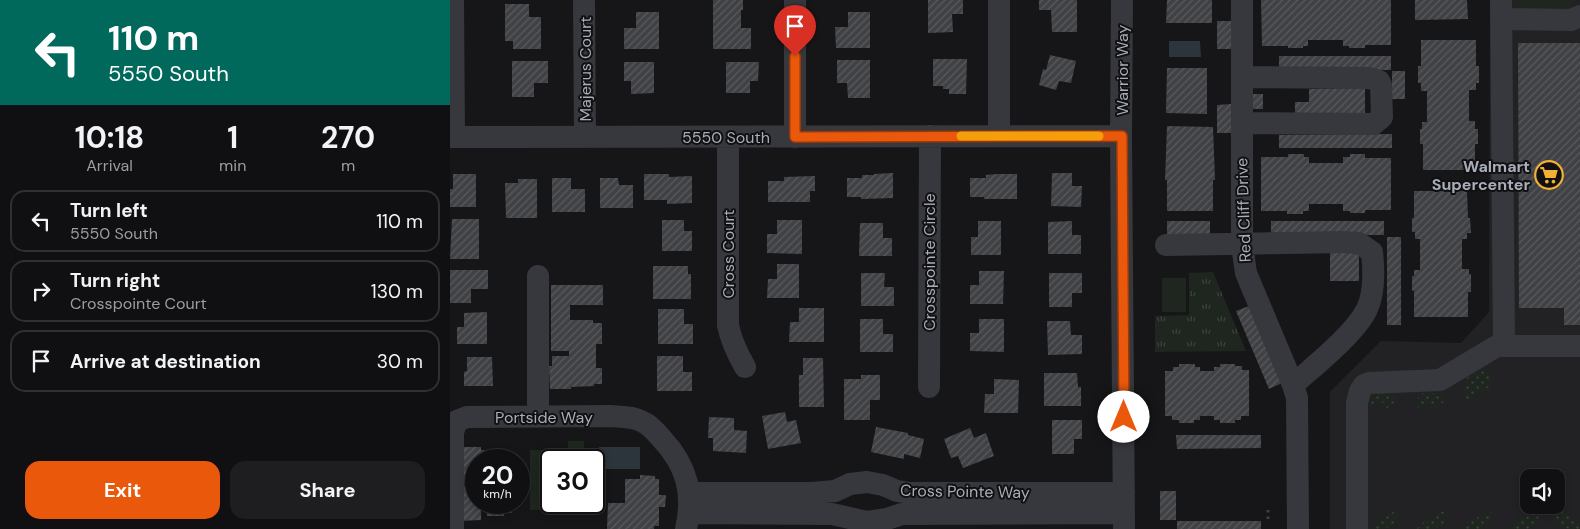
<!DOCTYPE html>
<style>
body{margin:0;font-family:"DM Sans",sans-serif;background:#1e1e20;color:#f1f3f6;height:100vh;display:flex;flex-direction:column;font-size:19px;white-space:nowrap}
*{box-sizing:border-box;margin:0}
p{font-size:16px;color:#9c9d9f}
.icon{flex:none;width:28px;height:28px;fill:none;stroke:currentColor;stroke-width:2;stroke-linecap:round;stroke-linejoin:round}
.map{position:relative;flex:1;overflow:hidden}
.sheet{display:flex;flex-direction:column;background:#101012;width:450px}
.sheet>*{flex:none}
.hud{background:#00695c;color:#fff;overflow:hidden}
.buttons{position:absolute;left:1070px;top:469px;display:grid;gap:10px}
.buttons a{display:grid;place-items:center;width:45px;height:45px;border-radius:10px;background:#101012;box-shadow:0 2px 8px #0003,0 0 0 1px #303032;font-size:25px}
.speed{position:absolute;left:15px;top:449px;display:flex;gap:10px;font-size:25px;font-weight:700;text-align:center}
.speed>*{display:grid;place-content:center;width:65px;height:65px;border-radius:50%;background:#101012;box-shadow:0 2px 8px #0003,0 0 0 1px #303032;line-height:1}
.speed small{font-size:12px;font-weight:400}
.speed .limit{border:2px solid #111;border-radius:8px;background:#fff;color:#111}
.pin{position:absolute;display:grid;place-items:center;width:42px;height:42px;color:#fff;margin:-51px -21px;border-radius:50% 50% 50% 0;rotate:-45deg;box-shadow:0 0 5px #0007}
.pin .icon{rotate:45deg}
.me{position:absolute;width:55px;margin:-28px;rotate:0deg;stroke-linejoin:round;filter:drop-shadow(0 0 4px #0008)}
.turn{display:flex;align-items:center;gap:18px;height:105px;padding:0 25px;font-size:22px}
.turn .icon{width:65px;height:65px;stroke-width:2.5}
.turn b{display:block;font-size:35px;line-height:42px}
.eta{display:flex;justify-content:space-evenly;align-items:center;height:85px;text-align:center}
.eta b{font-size:30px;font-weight:700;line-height:35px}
.button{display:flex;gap:10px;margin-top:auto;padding:10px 25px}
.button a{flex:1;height:58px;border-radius:15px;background:#ea580c;color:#fff;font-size:20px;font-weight:700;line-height:58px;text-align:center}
.button a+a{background:#1e1e20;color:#f1f3f6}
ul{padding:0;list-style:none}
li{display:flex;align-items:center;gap:15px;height:62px;margin:0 10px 8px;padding:0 15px;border:2px solid #303032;border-radius:15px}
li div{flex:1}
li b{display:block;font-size:19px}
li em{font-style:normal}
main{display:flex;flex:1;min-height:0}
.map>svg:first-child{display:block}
.built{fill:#222225;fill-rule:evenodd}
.grass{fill:#1e261f}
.park{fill:url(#park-tufts)}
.garden{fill:url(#garden-dots)}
.water{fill:#2c353c}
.building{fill:url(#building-hatch)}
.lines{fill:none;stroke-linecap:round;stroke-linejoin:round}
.path{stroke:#3d3f44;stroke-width:3;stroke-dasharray:2.5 4;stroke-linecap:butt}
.minor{stroke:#37383d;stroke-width:22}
.route-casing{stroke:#983908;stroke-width:12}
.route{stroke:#ea580c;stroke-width:9}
.slow{stroke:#f59e0b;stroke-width:9}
.labels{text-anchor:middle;stroke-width:4;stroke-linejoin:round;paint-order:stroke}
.street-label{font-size:16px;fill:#a8adb8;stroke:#111113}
.poi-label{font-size:16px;font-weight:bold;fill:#a8adb8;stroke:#111113;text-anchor:end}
</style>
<main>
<section class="sheet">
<div class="hud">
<div class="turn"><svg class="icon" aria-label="left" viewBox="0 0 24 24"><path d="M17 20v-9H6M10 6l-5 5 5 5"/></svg><div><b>110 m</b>5550 South</div></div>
</div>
<div class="eta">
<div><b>10:18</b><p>Arrival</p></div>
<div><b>1</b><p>min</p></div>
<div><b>270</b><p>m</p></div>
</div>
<ul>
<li><svg class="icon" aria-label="left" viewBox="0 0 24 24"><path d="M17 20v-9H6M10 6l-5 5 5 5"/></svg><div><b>Turn left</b><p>5550 South</p></div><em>110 m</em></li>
<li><svg class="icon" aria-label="right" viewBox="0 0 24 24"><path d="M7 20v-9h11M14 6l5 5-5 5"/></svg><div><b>Turn right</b><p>Crosspointe Court</p></div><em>130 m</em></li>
<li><svg class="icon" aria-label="arrive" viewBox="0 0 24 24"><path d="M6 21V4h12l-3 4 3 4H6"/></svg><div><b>Arrive at destination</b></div><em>30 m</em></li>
</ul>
<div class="button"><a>Exit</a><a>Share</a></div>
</section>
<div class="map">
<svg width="1130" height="529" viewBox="0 0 1130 529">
<defs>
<pattern id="park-tufts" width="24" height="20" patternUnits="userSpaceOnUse" patternTransform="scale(1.25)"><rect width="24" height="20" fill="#1e261f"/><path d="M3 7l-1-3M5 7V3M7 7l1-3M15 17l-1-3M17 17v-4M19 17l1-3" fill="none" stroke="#3c433d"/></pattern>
<pattern id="garden-dots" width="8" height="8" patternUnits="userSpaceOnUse" patternTransform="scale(1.25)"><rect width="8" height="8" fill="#1e261f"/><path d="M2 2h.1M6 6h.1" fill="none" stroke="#3c433d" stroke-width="1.8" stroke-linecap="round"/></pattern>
<pattern id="building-hatch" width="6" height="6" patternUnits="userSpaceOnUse" patternTransform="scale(1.25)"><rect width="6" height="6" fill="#404145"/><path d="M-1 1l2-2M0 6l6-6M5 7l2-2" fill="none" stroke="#595a5e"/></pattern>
</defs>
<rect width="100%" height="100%" fill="#161618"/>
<path class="built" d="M1040,0h90v529h-250v-137l51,-51 80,2 28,-31zM1079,478h27v27h-27z"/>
<path class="grass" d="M1069,0h58l-10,9 -48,1z
M712,278h24v34h-24z
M118,441h16v19h-16z
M80,450h28v10h-7v42l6,1v7h-27z"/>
<path class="park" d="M763,272l33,79 -91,1v-36l34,-1v-42z"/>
<path class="garden" d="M1035,369l4,2 2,5v10l-23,13h-3v-20l15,-9z
M924,393h16l5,3 1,6 -13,9v-9l-13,6v-9z
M972,393h18l4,4v5l-14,9v-9l-12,6 -1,-9z
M1108,510l22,13v6c-13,0 -25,0 -25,-16z
M945,511l2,2c0,16 -14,16 -28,16l2,-4z
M992,511l3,2 -1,10 -10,6h-17l2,-4z
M1038,511h2l2,2 -2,10 -10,6h-16l2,-5z
M1086,511l3,2 -1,10 -11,6h-15l1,-5z"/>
<path class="water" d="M719,41h31l1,16h-32z
M149,447h41v22h-42z"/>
<path class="building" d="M263,0h30v10h-2v18h10v21h-38z
M478,0h35v14h-11l1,18 -25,1z
M589,0h38v32h-25l-1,-22h-12z
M717,0h45v23h-46z
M811,0h130v45h-26v3h-16v-2h-6v-6h-35v6h-5v2h-15v-2h-26z
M965,0h52l1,19 -53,1z
M55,4h24v13h12v32h-28v-8h-8z
M186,12h23v37h-35v-21h12z
M398,12h22v36h-34l-1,-21h13z
M767,21h14v28h-14z
M971,40h55v26h3v17h-3v7h-7v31h6v8h3v15h-3v26h-52v-26h-3v-15h2v-7h5v-31h-6v-8h-3v-17h3z
M1068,43h62v282h-16v-17h-45z
M600,55l26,6 -5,22 -12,-2 -3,9 -17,-5 4,-16 3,1z
M829,56h112v14h-112z
M483,59h34l-1,35h-17v-5h-6v-3h-10z
M387,60h33v38h-22l-1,-15h-10z
M62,61h36v22h-14v14h-22z
M174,62h30v31l-23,1v-13h-7z
M276,62h33l-1,19h-8v12h-24z
M717,68h40v46l-41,-1z
M942,71h13v28h-13z
M915,88v28h-70v-14h14v-13z
M800,94h13v15h-13z
M781,104v29h-14v-28z
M717,126l46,1 2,53h-2v31h-46v-31h-2z
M942,134v14h-113v-13z
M838,154h16v3h5v6h34v-6h7v-3h15v4h26v52h-26v3h-15v-2h-7v-7h-34v7h-6v3h-16v-3h-26v-54h27z
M443,173v25l-32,1v-2h-14v-19h15v-3h12v-1z
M602,173h20v13h10l-1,21 -30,-1z
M3,174h23v33h-26v-18h3z
M194,174h25v3l23,-1v27l-25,1v-4h-23z
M547,174h20v25h-33v-2h-14v-19h16v-3z
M365,176v15h-5v11h-42v-21h16v-4z
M102,178h19v11h14v23h-33z
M150,178h18l1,7h14v23h-33z
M68,179h19v39h-31l-1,-35h13z
M964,191h53l1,27h2l1,15h-4v6h-5v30h7v5h2v18h-3v25h-54v-27l-2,1v-15h2v-6h6v-31h-5v-7h-3v-14h2z
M2,219h27v40h-29z
M212,220h22v11h8v20h-30z
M327,220h25v34l-35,-1v-19h10z
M528,221h23v34h-30v-18h7z
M622,221v14h9v19h-33v-32z
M717,221h43v14h-43z
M821,221h113v14h-113z
M410,223h23v15h9v18h-33z
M937,237h14v88h-14z
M880,253h29v28h-29z
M327,264h22v34h-32l1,-19h9z
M203,266h35v8h3v25h-38z
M0,270h38v19h-17v14h-21z
M529,271h25l-1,33h-33v-19h9z
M411,273h24l-1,14h10v19h-33z
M599,273h33v20h-10v14h-23z
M101,285h52v20h-33v15h23v3h9v21h-6v24h6v16h-8v2l-23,1v2h-21l-1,-23h3v-10h17v-5h-18z
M799,306l33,77 -13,6 -33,-78z
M349,308h25v34h-35l1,-20h9z
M208,309h26v15h9v20h-35z
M37,312v32h-30v-17h7v-14z
M410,319h23v15h10v18h-33z
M529,319h25v33l-34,-1v-18h9z
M597,321h23l1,14h11v19l-34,1z
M207,356h26v16h9v19h-35z
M17,357h25l1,29h-29v-14l3,-1z
M353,358h20l1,49h-25v-32h4z
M729,364h16v3h5v4h14v-4h6v-3h15v2h7v4h7v46h-8v4h-6v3h-15v-3h-6v-4h-14v4h-6v3h-15v-3h-7v-4h-7v-45h8v-4h6z
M594,373h33l1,14h3v19h-37z
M411,375h19v25h-10v20h-26v-41h17z
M544,379l25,1 -1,33h-34l1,-19h9z
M335,412l2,10 9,-2 5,23 -33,6 -6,-33z
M259,417l25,1v12l13,1 -1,22 -33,-2v-13h-5z
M602,420h30v19h-8v15h-22z
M426,427l32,6v2l16,4 -4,19 -16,-4v5l-33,-7z
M520,428l4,10 12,-5 8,23 -31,12 -5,-12 -7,2 -7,-19z
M726,435h85v13l-84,1z
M11,447h20v3h3v7h3v-7h16v3h11v7h-38v21h-14z
M190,475l15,1v3h4v16h7l-1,12h-6v19h-5v3h-47l1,-26h17v-24h15z
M12,486h14v16h36v11h-8v3h-17v-9h-6v13l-21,1z
M710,491h16v29h-16z
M727,521h84v8h-84z"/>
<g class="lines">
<path class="path" d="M818,510v11"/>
<path class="minor" d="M3,0l1,137
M134,0l1,137
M345,0v137
M549,0v136
M672,0l-1,136 3,393
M792,0v245l4,28 47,112 4,13 1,131
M1051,0l3,346
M1051,19l70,1 9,-4
M792,123l132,1 8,-7 -1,-32 -2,-4 -9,-3 -128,-1
M0,137l671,-1
M278,137v188c3,16 9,28 17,42
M716,245l176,-3 17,1 13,9c2,18 3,40 -5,57 -12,25 -53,57 -74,76
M479,387l1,-251
M88,417v-141
M240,493h122l23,-2 15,-7 17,-2 16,3 14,6 13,2h214
M239,513l143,1 35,8 20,-3 15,-5 222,-1
M3,529v-97l4,-11 10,-4 143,-1c11,1 21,0 31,5 8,3 15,11 21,18 25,27 32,54 24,90
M907,529v-126l3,-12 4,-6 5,-2 71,-3 57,-34h83"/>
</g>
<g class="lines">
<defs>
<path id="route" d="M345,56v81l327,-1 2,281"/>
</defs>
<use href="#route" class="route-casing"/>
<use href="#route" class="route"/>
<path class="slow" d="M511,136h138"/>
</g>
<defs>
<symbol id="supermarket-ring" viewBox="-11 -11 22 22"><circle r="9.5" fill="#111113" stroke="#f2b134" stroke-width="1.5"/><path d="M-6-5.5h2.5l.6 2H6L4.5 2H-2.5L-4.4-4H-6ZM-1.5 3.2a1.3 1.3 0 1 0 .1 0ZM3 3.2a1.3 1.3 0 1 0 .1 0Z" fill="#f2b134"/></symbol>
</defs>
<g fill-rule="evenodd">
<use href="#supermarket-ring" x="1083" y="159" width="32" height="32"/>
</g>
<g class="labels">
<g class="street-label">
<text transform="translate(135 69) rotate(-90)" y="6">Majerus Court</text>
<text transform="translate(672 70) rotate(-90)" y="6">Warrior Way</text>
<text x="276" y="143">5550 South</text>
<text transform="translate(793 210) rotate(-92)" y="6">Red Cliff Drive</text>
<text transform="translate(278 254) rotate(-90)" y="6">Cross Court</text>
<text transform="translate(479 262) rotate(-90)" y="6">Crosspointe Circle</text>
<text x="94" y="423">Portside Way</text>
<text transform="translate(515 491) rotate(1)" y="6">Cross Pointe Way</text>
</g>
<g class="poi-label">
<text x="1080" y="172">Walmart<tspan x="1080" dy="18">Supercenter</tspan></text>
</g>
</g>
</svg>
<div class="buttons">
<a><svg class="icon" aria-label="sound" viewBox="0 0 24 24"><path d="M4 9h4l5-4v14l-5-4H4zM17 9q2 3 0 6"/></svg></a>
</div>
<div class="speed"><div>20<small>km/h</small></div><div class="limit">30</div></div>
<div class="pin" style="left:345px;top:56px;background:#d93025"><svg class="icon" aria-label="arrive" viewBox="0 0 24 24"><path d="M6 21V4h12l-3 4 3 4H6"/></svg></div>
<svg class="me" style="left:674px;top:417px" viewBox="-20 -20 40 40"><circle r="19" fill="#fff"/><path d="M0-13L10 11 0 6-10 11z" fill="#ea580c"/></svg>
</div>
</main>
